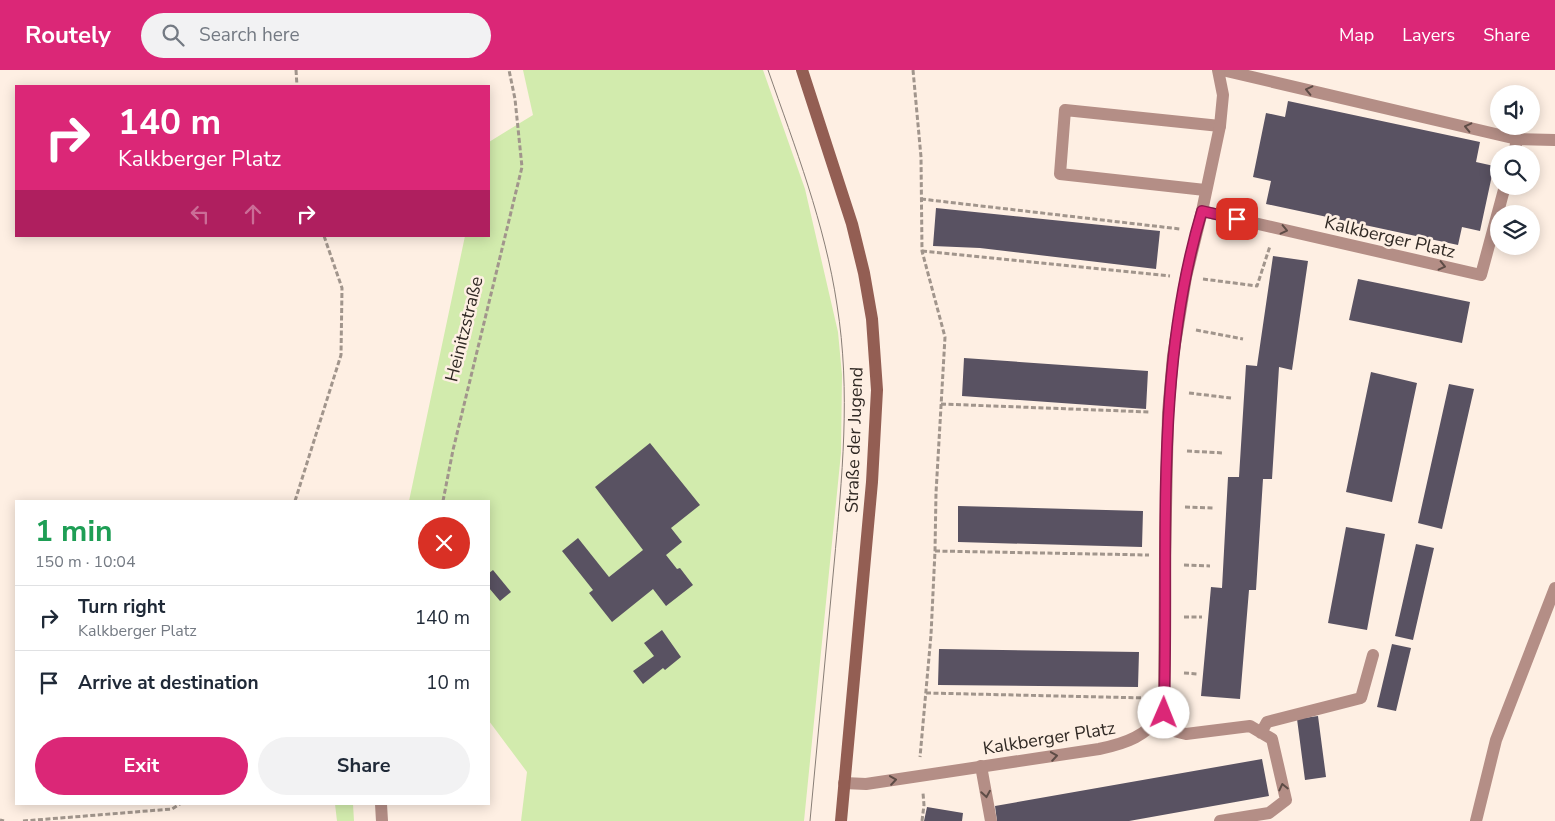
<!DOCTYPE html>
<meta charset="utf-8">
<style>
body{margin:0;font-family:"Nunito Sans",sans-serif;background:#f2f2f3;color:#1f2937;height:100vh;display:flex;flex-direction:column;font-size:19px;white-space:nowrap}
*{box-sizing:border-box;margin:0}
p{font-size:16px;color:#747a83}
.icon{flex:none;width:28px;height:28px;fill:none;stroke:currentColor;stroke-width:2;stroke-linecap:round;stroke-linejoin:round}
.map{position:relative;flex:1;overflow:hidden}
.panel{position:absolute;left:15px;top:430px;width:475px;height:305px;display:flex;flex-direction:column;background:#fff;border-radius:0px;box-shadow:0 2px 12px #0003}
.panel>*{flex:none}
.guide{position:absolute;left:15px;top:15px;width:475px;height:152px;border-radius:0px;box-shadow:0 2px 12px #0003;background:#db2777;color:#fff;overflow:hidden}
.buttons{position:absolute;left:1490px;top:15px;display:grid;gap:10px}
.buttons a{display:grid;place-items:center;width:50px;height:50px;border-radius:50%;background:#fff;box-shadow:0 2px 12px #0003;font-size:25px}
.pin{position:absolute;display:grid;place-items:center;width:42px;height:42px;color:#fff;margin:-21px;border-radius:10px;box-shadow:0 2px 8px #0006}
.me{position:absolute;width:55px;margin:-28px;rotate:1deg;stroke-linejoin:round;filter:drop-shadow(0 0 4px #0008)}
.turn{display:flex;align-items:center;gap:18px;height:105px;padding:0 20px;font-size:22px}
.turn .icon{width:65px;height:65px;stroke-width:2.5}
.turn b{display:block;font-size:35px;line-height:42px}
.lanes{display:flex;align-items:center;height:48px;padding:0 20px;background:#0003;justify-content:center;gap:25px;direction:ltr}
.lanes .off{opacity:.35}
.round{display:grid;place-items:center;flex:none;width:52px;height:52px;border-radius:26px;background:#f2f2f3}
.summary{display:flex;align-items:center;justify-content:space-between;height:85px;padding:0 20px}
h1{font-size:30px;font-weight:700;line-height:38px;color:#1e9e55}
.action{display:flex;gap:10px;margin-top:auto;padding:10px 20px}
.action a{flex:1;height:58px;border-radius:30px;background:#db2777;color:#fff;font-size:20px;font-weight:700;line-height:58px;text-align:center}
.action a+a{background:#f2f2f3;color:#1f2937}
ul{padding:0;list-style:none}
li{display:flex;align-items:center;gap:15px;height:65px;padding:0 20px;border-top:1px solid #e0e1e3}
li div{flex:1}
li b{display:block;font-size:19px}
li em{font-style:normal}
header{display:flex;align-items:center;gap:30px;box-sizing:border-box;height:70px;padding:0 25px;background:#db2777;color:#fff}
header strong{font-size:24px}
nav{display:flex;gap:28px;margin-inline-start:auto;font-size:18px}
.search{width:350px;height:45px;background:#f2f2f3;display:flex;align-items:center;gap:12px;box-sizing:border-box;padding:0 18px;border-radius:28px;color:#747a83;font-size:19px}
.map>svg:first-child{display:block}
.green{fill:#d2ebad}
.building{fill:#595262}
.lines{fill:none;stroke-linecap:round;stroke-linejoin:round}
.path{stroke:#a1958c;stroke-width:3;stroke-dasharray:5 2.5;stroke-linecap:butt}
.lane{stroke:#b48e86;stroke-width:12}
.street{stroke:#b48e86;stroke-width:12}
.secondary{stroke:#935e53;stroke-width:12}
.tram{stroke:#887e76;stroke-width:1}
.oneway{stroke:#5e4c46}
.route-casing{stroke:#8e194d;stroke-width:12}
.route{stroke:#db2777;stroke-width:9}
.labels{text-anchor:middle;stroke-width:5;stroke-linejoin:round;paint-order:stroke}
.street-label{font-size:18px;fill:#302924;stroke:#feefe3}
</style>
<header>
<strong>Routely</strong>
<div class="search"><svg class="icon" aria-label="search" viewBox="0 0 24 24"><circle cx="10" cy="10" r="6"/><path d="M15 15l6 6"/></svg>Search here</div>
<nav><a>Map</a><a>Layers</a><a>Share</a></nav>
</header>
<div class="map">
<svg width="1555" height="751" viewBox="0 0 1555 751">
<rect width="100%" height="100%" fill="#feefe3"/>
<path class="green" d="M523,0h240l42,119 33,143 4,43 -1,78 -37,368h-283l6,-49 -38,-51v-220h-80l56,-265h24v-94l44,-27z
M335,734h18l1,17h-17z"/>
<path class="building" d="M1288,31l192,41 -4,20 18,4 -14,65 -18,-4 -4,18 -192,-41 5,-23 -18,-4 13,-64 19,4z
M936,138l224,23 -4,38 -176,-21 -47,-2z
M1273,186l35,5 -16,109 -13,-3 -7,112h-9l-7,111h-7l-9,109 -39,-3 10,-109 11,1 6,-111h11l7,-112 11,1z
M1358,209l112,23 -8,41 -113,-23z
M964,288l184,13 -2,38 -184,-13z
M1371,302l46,11 -25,119 -46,-10z
M1449,314l25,5 -32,140 -24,-6z
M650,373l50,62 -29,23 11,14 -16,13 11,14 3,-1 13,17 -27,21 -13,-17 -41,33 -23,-29 4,-3 -31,-39 16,-13 31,39 34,-27 -48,-63z
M958,436l185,5 -1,36 -184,-5z
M1346,457l39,7 -18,96 -39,-7z
M1416,474l18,4 -21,92 -18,-4z
M493,500l18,22 -11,9 -11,-13v-15z
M662,560l19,27 -16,13 -2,-2 -20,16 -10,-13 21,-15 -10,-13z
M1392,574l19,4 -15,63 -19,-4z
M939,579l200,3 -1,35 -200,-2z
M1318,646l8,61 -21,3 -8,-61z
M1262,689l7,37 -140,25h-132l-2,-15z
M927,737l36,6 -1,8h-38z"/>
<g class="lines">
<path class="path" d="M296,0l1,16
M913,0l8,87 1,94 23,86 -9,156 -1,58 -4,84 -11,122
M921,129l259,30
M922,181l248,25
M1203,209l54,7 13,-40
M1196,260l47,9
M1189,323l42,5
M941,334l209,8
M1187,381l37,2
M295,431l46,-146 1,-67 -18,-52
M443,431l10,-51 69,-283 -7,-68 -6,-29
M1185,437l30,1
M935,481l214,4
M1184,495l26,1
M1184,547h18
M1184,603l14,1
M926,623l221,5
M0,750l4,1
M23,751l149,-12 8,-5
M922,751l2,-16 -1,-12"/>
<path class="lane" d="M1222,0l295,69 -3,15
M1517,69l38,1
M1205,120l-145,-16 5,-64 155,16
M1202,141l279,64 24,-89
M1153,656l33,8 64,-8 22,13 14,61 -17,13 -49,8
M1261,663l6,-11 94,-24 12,-43
M981,696l10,55
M381,734l1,17
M1476,751l20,-81 59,-152"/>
<path class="street" d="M844,713l22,1 233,-35c29,-6 46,-13 65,-36l1,-157 3,-143 5,-57 13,-79 16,-66 18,-85 3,-31 -5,-25"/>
<path class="secondary" d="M802,0l50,154 12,49 8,46 5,71 -5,92 -31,339"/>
<path class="tram" d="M768,0c27,77 57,154 69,235 14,87 5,173 -3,260 -8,85 -16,171 -24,256"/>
</g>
<defs><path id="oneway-chevron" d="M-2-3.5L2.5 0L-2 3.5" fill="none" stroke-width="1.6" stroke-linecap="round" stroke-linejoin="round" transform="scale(1.25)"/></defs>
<g class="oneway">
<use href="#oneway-chevron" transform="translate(1309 20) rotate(-167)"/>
<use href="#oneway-chevron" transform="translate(1468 57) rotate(-167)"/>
<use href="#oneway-chevron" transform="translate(1284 160) rotate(13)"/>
<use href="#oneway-chevron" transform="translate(1442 196) rotate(13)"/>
<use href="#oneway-chevron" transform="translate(1054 686) rotate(-9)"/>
<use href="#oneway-chevron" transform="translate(893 710) rotate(-8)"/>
<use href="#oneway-chevron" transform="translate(1283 717) rotate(-103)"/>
<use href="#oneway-chevron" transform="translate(986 724) rotate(81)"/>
</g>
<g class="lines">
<defs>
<path id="route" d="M1164,643c5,-168 -11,-339 38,-502l35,8"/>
</defs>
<use href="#route" class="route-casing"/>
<use href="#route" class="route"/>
</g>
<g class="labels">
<g class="street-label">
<text transform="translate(1390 167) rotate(13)" y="6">Kalkberger Platz</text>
<text transform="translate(464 259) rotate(-76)" y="6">Heinitzstraße</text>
<text transform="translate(854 370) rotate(-88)" y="6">Straße der Jugend</text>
<text transform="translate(1049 668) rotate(-9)" y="6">Kalkberger Platz</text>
</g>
</g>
</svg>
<div class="buttons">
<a><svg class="icon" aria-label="sound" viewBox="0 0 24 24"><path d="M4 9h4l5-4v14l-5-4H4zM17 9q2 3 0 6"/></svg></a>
<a><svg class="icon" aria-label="search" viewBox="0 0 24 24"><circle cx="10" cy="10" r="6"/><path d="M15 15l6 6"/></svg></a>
<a><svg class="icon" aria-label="layers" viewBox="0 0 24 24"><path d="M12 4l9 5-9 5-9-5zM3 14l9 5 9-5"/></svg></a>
</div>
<div class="pin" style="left:1237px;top:149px;background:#d93025"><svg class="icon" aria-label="arrive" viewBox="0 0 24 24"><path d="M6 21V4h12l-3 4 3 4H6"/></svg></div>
<svg class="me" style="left:1164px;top:643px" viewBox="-20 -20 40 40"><circle r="19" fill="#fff"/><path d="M0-13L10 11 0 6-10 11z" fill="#db2777"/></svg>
<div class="guide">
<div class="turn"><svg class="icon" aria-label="right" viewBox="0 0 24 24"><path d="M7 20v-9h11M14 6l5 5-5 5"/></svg><div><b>140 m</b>Kalkberger Platz</div></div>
<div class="lanes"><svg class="icon off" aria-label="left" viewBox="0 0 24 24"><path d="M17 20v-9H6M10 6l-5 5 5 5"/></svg><svg class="icon off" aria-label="ahead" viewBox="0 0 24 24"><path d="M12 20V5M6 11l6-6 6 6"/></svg><svg class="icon" aria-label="right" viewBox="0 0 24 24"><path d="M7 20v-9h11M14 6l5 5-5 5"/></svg></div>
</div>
<section class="panel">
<div class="summary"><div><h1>1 min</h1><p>150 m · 10:04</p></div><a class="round" style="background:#d93025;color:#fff"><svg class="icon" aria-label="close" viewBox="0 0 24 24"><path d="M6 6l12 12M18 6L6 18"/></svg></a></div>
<ul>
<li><svg class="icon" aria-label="right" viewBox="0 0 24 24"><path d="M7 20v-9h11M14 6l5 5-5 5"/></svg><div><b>Turn right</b><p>Kalkberger Platz</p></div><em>140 m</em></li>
<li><svg class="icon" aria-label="arrive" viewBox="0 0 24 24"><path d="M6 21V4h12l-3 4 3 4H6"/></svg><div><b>Arrive at destination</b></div><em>10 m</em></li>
</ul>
<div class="action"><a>Exit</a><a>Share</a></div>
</section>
</div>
